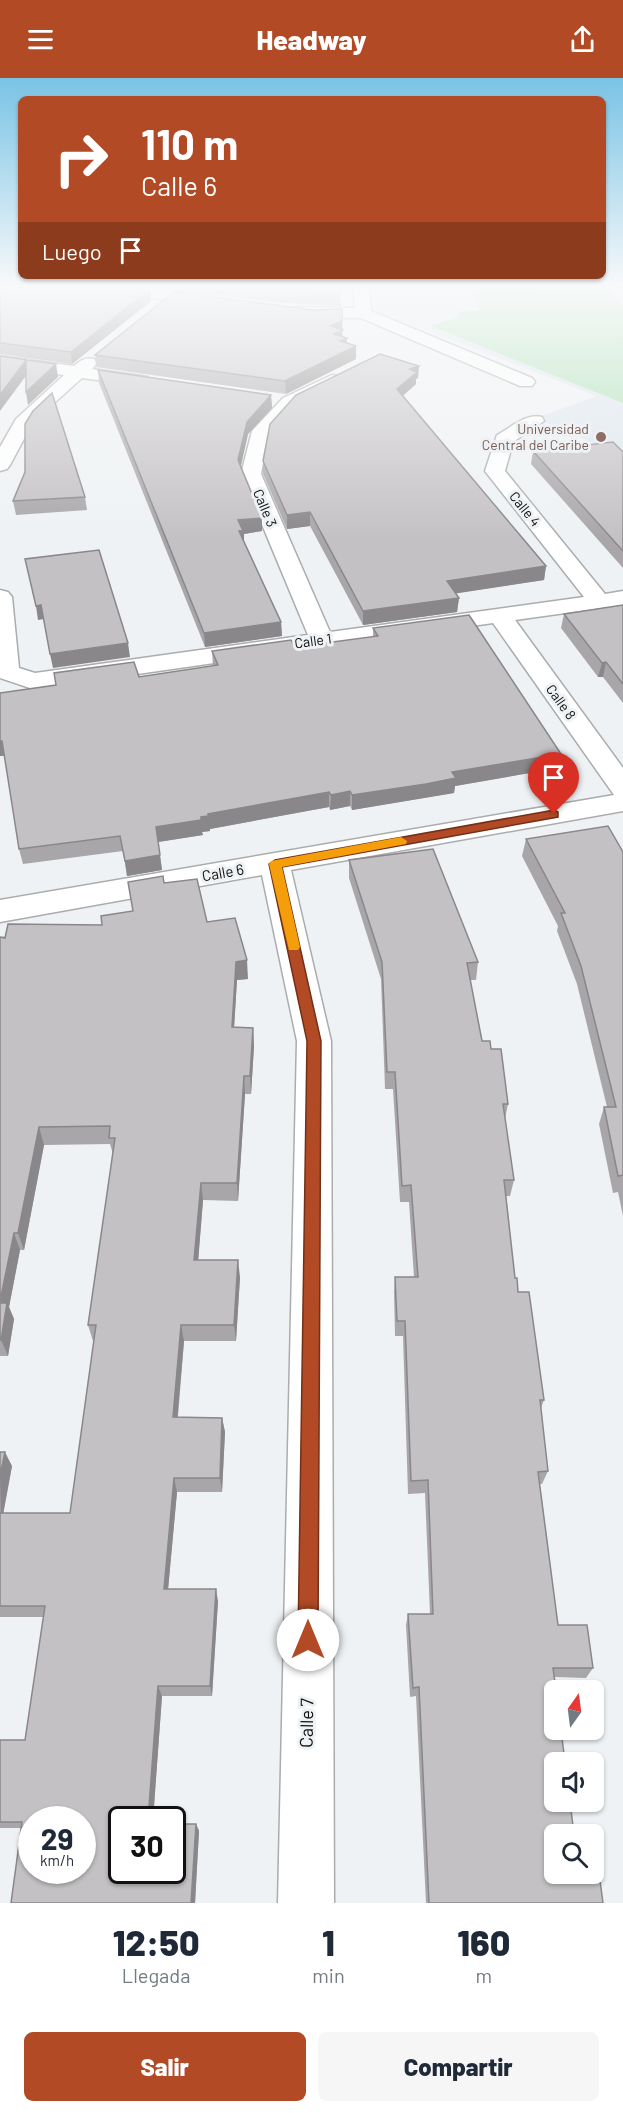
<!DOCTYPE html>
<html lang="es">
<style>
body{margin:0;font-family:Barlow,sans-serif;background:#f6f6f7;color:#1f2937;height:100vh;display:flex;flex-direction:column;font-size:22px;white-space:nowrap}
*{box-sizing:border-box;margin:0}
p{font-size:20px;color:#747a83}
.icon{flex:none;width:33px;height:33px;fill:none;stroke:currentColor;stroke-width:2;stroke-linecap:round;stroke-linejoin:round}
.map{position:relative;height:1825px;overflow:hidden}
.side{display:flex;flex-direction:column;background:#fff;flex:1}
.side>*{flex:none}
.top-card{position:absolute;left:18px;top:18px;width:588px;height:183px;border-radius:9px;box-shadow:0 2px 4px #0004;background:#b14a25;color:#fff;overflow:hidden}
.needle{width:39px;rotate:14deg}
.controls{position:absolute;left:544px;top:1602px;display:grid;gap:12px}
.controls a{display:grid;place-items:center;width:60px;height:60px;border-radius:9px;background:#fff;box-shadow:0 2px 4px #0004;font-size:30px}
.speed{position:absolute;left:18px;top:1728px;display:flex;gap:12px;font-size:30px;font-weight:700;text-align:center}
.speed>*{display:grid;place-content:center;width:78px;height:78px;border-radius:50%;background:#fff;box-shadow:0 2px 4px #0004;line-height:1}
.speed small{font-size:15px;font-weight:400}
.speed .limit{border:3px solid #111;border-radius:9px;background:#fff;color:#111}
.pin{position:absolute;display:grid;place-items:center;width:51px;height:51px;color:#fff;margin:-62px -26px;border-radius:50% 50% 50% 0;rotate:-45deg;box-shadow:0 0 6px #0007}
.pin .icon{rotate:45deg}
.me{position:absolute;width:66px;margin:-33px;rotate:0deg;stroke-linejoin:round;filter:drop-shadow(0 0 4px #0008)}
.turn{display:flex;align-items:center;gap:21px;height:126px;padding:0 24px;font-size:27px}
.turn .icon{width:78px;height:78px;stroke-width:2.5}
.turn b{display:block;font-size:42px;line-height:51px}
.then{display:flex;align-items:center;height:57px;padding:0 24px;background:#0003;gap:12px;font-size:22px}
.eta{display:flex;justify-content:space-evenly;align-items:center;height:102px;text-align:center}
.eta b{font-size:36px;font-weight:800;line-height:42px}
.cta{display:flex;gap:12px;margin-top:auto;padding:12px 24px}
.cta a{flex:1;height:69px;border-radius:9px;background:#b14a25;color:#fff;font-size:24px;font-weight:800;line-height:69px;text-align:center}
.cta a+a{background:#f6f6f7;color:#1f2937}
header{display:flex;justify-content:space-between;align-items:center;height:78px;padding:0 24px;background:#b14a25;color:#fff;font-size:27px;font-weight:800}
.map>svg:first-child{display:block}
.built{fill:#dee6ed}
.green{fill:#a9dfb1}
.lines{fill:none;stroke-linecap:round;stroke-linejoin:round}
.minor-casing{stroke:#aaacae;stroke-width:3}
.minor{fill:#fff;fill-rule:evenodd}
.wall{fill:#a9a6a9}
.shaded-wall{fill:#898789}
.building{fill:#c4c1c4;stroke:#898789;stroke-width:1.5;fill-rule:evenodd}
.route{fill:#b14a25;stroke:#733018;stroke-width:1.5}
.slow{fill:#f59e0b}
.education-dot{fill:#8d6e63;stroke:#eff2f4;stroke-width:2}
.labels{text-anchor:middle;stroke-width:6;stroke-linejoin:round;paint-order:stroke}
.far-education-label{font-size:14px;fill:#785e54;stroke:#eff2f4;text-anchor:end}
.far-street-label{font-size:14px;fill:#0c0d0e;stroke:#eff2f4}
.street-label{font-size:15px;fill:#0c0d0e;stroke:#eff2f4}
.near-street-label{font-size:18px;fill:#0c0d0e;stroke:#eff2f4}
</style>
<header><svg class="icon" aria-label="menu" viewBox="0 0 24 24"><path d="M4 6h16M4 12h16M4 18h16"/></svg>Headway<svg class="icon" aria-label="share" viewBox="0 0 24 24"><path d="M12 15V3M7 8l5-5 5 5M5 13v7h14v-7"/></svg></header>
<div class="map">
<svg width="623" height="1825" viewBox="0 0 623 1825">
<rect width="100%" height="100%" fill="#eff2f4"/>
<path class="built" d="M374,206h249v172l-87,-38 61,-22 -220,-85z"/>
<path class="green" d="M470,206h59l11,8 70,-1 13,15v97l-192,-77 27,-9 1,-6h20z"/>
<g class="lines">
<defs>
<path id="minor" d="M70,206h45l98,12 8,5 -8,5 -136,-17z
M353,206h16l2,27 161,67 3,4 -3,4h-12l-159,-68 -65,-1 -8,-5 8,-5 59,1z
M0,278l74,10c7,-6 11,-9 20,-7l3,4 -5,6 50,7 6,1 3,4 -3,4 -6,1 -60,-8 -49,44 -23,43 -3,4 -7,2v-24l16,-28 48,-44 -64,-9z
M332,297l6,1 3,4 -3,4 -43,22 -27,30 -7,38 69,158 254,-35 -99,-126 12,-36c13,-7 29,-22 45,-18l2,4 -31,21 -8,29 100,123 18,-3v14l-108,15 108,148v43l-332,59 40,171 3,862h-56l19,-862 -35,-166 -262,47v-22l614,-105 -121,-172 -460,66 -33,-11v-88l8,2 4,5 7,71 16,5 273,-38 -67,-161 11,-43 31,-33z"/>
</defs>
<use href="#minor" class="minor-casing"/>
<use href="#minor" class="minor"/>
</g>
<path class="wall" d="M0,206h340l1,22 -57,-3 -143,-17 -29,-2 38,5 1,12 -79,63 -72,-10z
M610,206h13v4h-11z
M342,243l1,16 4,7 9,2v13l-70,35 -190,-27 -1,-12z
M380,276l38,24 -2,1v5l-13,12 143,170 -2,14 -89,13 4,5 -2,14 -94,13 -53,-99 -23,3 -24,-55v-13z
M98,292l173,25 1,13 -24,26 -7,32 21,65 -18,3v7l37,81 1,14 -77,11 -106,-264z
M533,373l90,1v116l-92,-104z
M25,394l60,25 2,13 -71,5 -3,-14z
M623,527v98l-20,-26h-5l-37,-49 3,-14z
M373,550l185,140 -103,18 -1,7 -102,17 -2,-4 -20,4 -1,-3 -119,22v2l-8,1 1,3 -45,7 4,28 -35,6 -4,-25 -100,13 -4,-15 -14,-93h-5v-63l139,-16 74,-11 -1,-15 83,-4 78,-10z
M526,761l97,13v364l-5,-24 -5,1 -14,-69 5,-17h3l-30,-123 -20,-53 1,-5 -36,-70z
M349,782l129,102 -2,18h-6l12,61 9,8 17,55 -3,15 9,61 -4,16h-4l9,82 29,122 -3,8 7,63 -6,13h-2l18,141 35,43 -7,10 -31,-1v157l48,69h-177l-10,-207 -6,1 -4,-72 2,-11h22l-5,-121 -17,1 -5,-158h-8l-1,-44 1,-15h19l-5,-75h-9l-7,-113h-8l-4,-110 -32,-101z
M164,805l43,39 41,57 -11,1 -3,47 19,1 1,18 -3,48h-6l-7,107 -35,-1 -5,60 42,17 -4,64h-52l-6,76 44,1 3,14 -3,60h-45l-9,97 50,12 -6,95h-50l-9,124h-31v50l74,-46 3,7 -4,72h-184l10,-75h-21v-88h25l19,-123h-44v-165l12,14 -9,47h67l24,-172h-1l-5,-16 25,-171 -3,-10 -66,1 -20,105h-4l-11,57 5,12 -6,37h-8v-419l102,-12 31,-14z"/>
<path class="shaded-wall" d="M150,211l1,12 -79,63 -1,-12z
M342,243v19l5,-2v12l-8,3 -9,-27z
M356,268v13l-70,35 -1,-13z
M26,282l2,13 -28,38v-16z
M56,286l2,13 -30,28 -2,-13z
M419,288l-1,12 -2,1v5l-20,17 1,-12 13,-20z
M271,317l1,13 -24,26 -9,39 -1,-13 9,-38z
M310,434v14l-23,3v-14z
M262,440v13l-18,3v10l-4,1 -2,-25z
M546,488l-2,14 -98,15 1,-14z
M459,520l-2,14 -94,13v-14z
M41,527l3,14 -6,1 -2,-14z
M281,544l1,14 -77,11 -1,-14z
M128,565l2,14 -77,11 -3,-14z
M606,584l-3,15h-5l4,-14z
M0,663h2l4,14 -6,1z
M561,676l-3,14 -103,18 -1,7 -102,17v-15l100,-23z
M350,713v15l-20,4 1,-15z
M329,714v15l-119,22v2l-8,1 1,3 -45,7 -2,-15 45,-10 7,-3z
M160,777l2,15 -35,6 -2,-15z
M247,882l1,19 -11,1 -4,66 -1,-19 4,-65z
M253,950l1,18 -3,48 -1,-18z
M244,998l1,18 -7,107 -1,-18z
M39,1049l5,18 -20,105 -6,-17z
M201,1105l2,17 -6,76 -3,-16z
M14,1155l6,17 -11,57 5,12 -6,37 -7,-16 -1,-36z
M238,1182l2,17 -4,64 -2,-16z
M181,1247l3,16 -8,91 -3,-15z
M222,1340l3,14 -3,60 -2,-14z
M5,1374l7,14 -11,60 -1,-50z
M174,1400l3,14 -10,109 -3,-12z
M216,1511l2,12 -6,95 -2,-10z
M158,1608l4,10 -9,124h-5z
M196,1746l3,7 -4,72h-4z"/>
<path class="building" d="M0,206h110l40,5 -79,63 -71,-9z
M222,206h118l1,10 -58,-3z
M174,214l140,18 28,-1v12l-12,5 13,4 -9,4 13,4 -7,3 16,5 -71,35 -190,-26z
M380,276l39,12 -9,3 7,3 -20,17 149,177 -99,15 12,17 -96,13 -53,-99 -23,3 -24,-54 7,-37 26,-29z
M0,278l56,8 -30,28v-32l-26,35z
M98,292l173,25 -24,27 -9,38 24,58 -24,2 5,11h-4l42,91 -77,11z
M52,315l33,104 -72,4 12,-29v-48l8,-13z
M613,364l10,10v99l-90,-100z
M99,472l29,93 -78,11 -9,-49 -5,1 -11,-47z
M623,527v79l-17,-22 -4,1 -38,-49z
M469,537l92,139 -109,18 4,6 -30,6 -74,11 -2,-4 -19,4 -2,-3 -121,22v2l-7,1v3l-45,7 4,28 -35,6 -5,-25 -101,13 -17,-108h-2v-48l56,-8 -2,-12 80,-11 5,15 79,-12 -6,-14 79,-11 4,7 83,-11 -5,-8z
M608,748l15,26v323l-5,1 -14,-69h12l-35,-141 -20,-53h4l-39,-74z
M433,771l45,113 -11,1 15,78h8l1,8h10l7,55h-5l11,76h-10l11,98h2l1,14h11l15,108h-4l8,71 -10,1 20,153h29l6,43h-40l3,22h-1v40h6l4,32h-10v40h15l4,32h-19v40h39v-16h3l6,45h-174l-10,-216 -6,1 -5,-74h25l-5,-134 -17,1 -6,-160h-8l-2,-44h23l-7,-92 -9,1 -7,-114h-8l-5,-110 -33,-102z
M163,798l1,7 33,-4 10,43 28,-4 12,42 -11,2 -4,65 21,1 -3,48h-6l-7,107h-36l-7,77h44l-4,65h-53l-8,92 49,1 -2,60h-46l-10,111h52l-6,97h-52l-10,134h-26v50h50v-46h24l-5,79h-180l11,-81h-22v-82h25l20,-134h-45v-93h70l26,-188h-8l27,-187h-6l1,-12 -71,1 -21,106h-4l-14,68v-364l5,1 3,-14 94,1 -1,-9 32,-5 -5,-29zM32,1742h50v50h-50z
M0,1225h7l-6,37h-1z
M0,1374h5l-5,24z"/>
<linearGradient id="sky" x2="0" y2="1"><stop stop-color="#79c3e5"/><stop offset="0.45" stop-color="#f8f9fa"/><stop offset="1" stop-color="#f8f9fa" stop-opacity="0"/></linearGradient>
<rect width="623" height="462" fill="url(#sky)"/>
<path class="route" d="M554,732l4,2v5l-276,50 39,174 -3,599 -3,7 -7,3 -7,-3 -3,-7 9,-599 -38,-177 6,-4z"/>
<path class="slow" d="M401,759l6,4 -1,3 -124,23 18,80 -2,3h-9l-20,-86 2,-3z"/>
<circle class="education-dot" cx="601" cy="359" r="6"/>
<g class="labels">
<g class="far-education-label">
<text x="589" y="356">Universidad<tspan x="589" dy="16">Central del Caribe</tspan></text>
</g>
<g class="far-street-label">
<text transform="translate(265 430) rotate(67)" y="5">Calle 3</text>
<text transform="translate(525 431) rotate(51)" y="5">Calle 4</text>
<text transform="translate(313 563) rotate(-8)" y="5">Calle 1</text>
<text transform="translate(561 624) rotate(54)" y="5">Calle 8</text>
</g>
<g class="street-label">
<text transform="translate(223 795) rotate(-10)" y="5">Calle 6</text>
</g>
<g class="near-street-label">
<text transform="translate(307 1645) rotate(-89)" y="6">Calle 7</text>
</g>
</g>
</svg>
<div class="controls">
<a><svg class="needle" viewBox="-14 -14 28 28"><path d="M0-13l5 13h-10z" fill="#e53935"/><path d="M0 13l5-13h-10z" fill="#747a83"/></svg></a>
<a><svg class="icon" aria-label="sound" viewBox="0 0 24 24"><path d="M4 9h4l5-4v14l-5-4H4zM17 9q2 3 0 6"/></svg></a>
<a><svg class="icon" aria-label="search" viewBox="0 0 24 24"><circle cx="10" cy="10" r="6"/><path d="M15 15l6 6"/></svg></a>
</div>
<div class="speed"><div>29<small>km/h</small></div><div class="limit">30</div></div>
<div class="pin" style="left:554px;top:736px;background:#d93025"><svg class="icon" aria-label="arrive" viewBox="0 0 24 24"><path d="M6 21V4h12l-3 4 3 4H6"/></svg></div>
<svg class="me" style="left:308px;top:1562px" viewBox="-20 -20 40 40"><circle r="19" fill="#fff"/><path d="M0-13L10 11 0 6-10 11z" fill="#b14a25"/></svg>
<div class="top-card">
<div class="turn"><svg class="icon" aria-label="right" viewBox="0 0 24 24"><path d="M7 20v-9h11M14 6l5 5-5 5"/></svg><div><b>110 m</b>Calle 6</div></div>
<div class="then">Luego<svg class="icon" aria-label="arrive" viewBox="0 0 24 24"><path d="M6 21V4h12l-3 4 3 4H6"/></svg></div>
</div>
</div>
<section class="side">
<div class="eta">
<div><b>12:50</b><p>Llegada</p></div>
<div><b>1</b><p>min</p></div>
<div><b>160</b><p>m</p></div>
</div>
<div class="cta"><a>Salir</a><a>Compartir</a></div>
</section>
